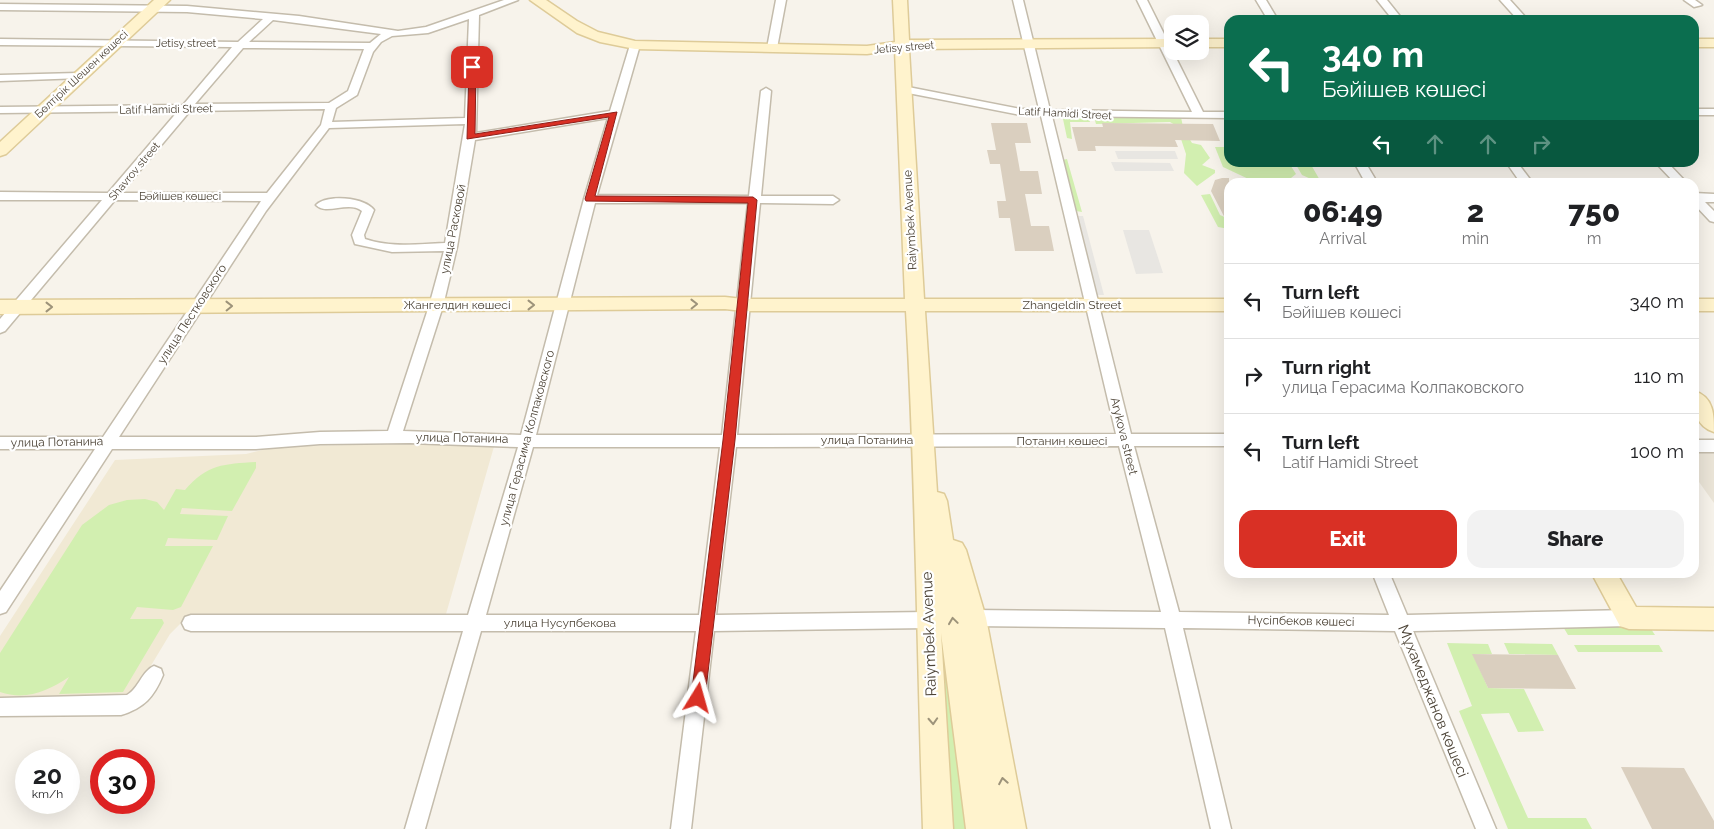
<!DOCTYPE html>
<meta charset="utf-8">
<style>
body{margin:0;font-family:Raleway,sans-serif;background:#f2f2f2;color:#202124;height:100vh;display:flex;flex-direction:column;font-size:19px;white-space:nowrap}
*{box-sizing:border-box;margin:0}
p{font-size:16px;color:#757577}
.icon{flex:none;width:28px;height:28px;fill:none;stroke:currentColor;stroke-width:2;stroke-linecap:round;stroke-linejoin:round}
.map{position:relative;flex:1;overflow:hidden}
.panel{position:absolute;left:1224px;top:178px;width:475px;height:400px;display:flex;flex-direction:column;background:#fff;border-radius:15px;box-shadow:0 5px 20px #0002}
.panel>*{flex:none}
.guide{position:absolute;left:1224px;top:15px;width:475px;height:152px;border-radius:15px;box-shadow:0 5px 20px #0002;background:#0b6e4f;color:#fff;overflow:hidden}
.fabs{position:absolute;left:1164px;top:15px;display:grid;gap:10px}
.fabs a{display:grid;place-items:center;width:45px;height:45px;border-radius:10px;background:#fff;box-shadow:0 5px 20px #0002;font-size:25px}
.speed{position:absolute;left:15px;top:749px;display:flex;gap:10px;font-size:25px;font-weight:700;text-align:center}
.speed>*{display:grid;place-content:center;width:65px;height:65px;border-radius:50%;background:#fff;box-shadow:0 5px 20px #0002;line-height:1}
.speed small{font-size:12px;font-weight:400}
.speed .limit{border:8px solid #d22;background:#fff;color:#111}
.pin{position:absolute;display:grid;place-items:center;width:42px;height:42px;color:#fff;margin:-21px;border-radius:10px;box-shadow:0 2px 8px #0006}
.me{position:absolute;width:55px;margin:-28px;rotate:8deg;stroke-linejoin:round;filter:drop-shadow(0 0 4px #0008)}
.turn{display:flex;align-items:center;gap:18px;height:105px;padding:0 15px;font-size:22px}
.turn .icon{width:65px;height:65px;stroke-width:2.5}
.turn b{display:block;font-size:35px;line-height:42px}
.lanes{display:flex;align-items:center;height:48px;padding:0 15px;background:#0003;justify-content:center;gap:25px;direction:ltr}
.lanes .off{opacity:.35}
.eta{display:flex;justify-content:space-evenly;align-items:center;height:85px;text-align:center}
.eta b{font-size:30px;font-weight:800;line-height:35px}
.cta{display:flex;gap:10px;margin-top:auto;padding:10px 15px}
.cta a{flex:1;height:58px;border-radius:15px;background:#d93025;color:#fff;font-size:20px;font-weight:800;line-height:58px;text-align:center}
.cta a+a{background:#f2f2f2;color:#202124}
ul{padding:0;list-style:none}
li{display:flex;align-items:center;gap:15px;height:75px;padding:0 15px;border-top:1px solid #e0e0e0}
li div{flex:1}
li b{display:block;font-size:19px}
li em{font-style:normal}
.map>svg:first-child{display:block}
.residential{fill:#ebe5d8}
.education{fill:#f1e9d4}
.green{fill:#d2efb0}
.parking{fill:#e8e6e2}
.building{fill:#dacfbf}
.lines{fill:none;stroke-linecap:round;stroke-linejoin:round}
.street-casing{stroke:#c4bcac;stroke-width:3}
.secondary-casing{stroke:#decb98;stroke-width:3}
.street{fill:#fff;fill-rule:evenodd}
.secondary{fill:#fff3cd;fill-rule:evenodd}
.oneway{stroke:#9d937a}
.route{fill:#d93025;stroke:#8d1f18}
.labels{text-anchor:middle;stroke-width:4.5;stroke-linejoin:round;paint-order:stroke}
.far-street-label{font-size:11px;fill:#4d4437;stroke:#fff}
.street-label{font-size:12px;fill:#4d4437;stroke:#fff}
.near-street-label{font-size:15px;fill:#4d4437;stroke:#fff}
</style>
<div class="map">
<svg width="1714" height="829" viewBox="0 0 1714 829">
<rect width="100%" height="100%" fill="#f7f3eb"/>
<path class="residential" d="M1694,452h20v51l-20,-28z"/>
<path class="education" d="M495,443l-51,178 -260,-1 -14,14 -35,58 -11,4 -124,4v-64l115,-176 131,-6 33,-8z"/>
<path class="green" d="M1054,115l34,1 2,6h-20l2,17 -5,-1 -4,-19 -9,-1z
M1094,117h87l2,10 -3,1 -10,-6 -74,2z
M1179,133h7l6,10 9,2 9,13 -8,7 13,5v3l-18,13 -13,-13 2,-19z
M1215,147h14v15l60,1 7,11 -5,4 1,4h-37l-32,-15z
M1067,159l15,53 -6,-1 -13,-51z
M1295,163h15l11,19h-9l-1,-3 -9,-4z
M1210,194l10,21 9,4v10l-11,-2 -17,-32z
M256,462v6l-24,43 -50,-3 -2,6 48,2 -11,24 -49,-2 -3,8h48l-32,61 -8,3 -36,-3 -7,12h32l2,4 -41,69 -64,2 10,-17c-21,14 -43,24 -69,15v-39l82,-128 27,-20 18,-5 18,-1 12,3 7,8 12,-21 9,1c22,-26 39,-26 71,-28z
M934,535l12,136 22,158h-17z
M1647,623l8,12h-87l-6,-10z
M1447,643l41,1 4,10h-19l15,34 36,1 20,42 -26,1 -9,-19 -28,1 47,104h58l6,11h-84l-49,-118 13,-5z
M1504,643l48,1 6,11 -49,-1z
M1574,645h85l4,7h-85z"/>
<path class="parking" d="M1115,151h60l3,8h-60z
M1111,162l59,1 4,8h-59z
M1078,216h5l21,79h-7z
M1123,230h26l14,43 -27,1z"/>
<path class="building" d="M991,123h36l4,20h-16l5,28h18l4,23h-17l6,32h18l5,25h-39l-5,-33h-11l-2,-17h9l-6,-37h-10l-3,-14h9z
M1102,123l111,1 7,17 -45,-1 3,7 -83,-1 1,5h-18l-6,-24h31z
M1222,178h7v48l-18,-35 4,-11z
M1472,654l86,1 18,34 -88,-1z
M1621,767l63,1 30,53v8h-62z"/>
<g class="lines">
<defs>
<path id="street" d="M504,0h14l-39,15 -3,118 134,-22 20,-66 5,-3 5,3 -43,150 152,1 12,-105 5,-3 5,3 -10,105h72l6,4 -6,4 -73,-1 -23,232 379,-1 -75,-318 -20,-1 -118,-23 -5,-3 5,-3 118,23h18l-26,-109h10l27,110 142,2 -55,-112h10l56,112h26v6l-177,-2 79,318h98v12h-95l45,166 210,3 -17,-43h17l18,43 222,-5 6,2 3,6 -3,6 -6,2 -216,5 83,198h-20l-81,-198 -212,-3 48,201h-20l-46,-201 -192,-2 -6,-2 -3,-6 3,-6 6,-2 188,2 -42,-166 -383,1 -20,168 212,-3 6,2 3,6 -3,6 -6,2 -214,3 -23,198h-20l25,-198h-215l-56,198h-20l58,-198h-272l-6,-2 -3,-6 3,-6 6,-2h277l50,-168 -108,-4 -90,1 -64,5h-144l-106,163 -6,2v-23l95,-142h-95v-12h103l158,-236 -146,-1 -110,131 -5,2v-14l102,-119h-102v-8l108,1 70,-82 -178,2v-6l183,-2 49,-58 -232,-2v-6l238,3 25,-23 -76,-7 -187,-2v-6l187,2 112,10 99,15 28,-4zM469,19l-4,99 -133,4 4,-14 21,-13 16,-43 8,-10 11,-6 36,-3zM273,20l108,14 -11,9 -121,-1zM243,48l121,1 -16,42 -19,12 -134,1zM325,109l-4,16 -54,68h-146l69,-82zM608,118l-24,81 -63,236 -118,-4 40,-125 14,-59 18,-107zM465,124l-20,119c-26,1 -54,5 -80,-4l-1,-4 10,-25c-10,-13 -47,-16 -58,-5 11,11 32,-5 46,6l-10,24 3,9 37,8 52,-1 -15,55 -41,125 -68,1 -64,5h-137l147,-226 63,-83zM595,203h153l-26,232h-186zM533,447h187l-21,168h-213z
M776,0h10l-9,48 -5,3 -5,-3z
M1256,0h10l12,20h-10z
M1377,0h10l16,20h-10z
M1500,0h10l18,20h-10z
M1684,0h11l7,5 -8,2z
M78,73l5,3 -1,2 -82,3v-6z
M1694,109h20v6h-20z
M1354,162h11l12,20h-12z
M1506,162h11l15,20h-12z
M1655,162h12l19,20h-12z
M1694,193l20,1v8h-9l9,9v11l-4,-1 -16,-17z
M1694,440h20v12h-20z
M154,666l7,3 2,6c-9,22 -19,33 -42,40l-121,1v-18l127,-3c12,-7 15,-24 27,-29z"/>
<path id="secondary" d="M154,0h16l-164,154 -6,2v-14z
M530,0h16l31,21 21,11 37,9 232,5 28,-4 -2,-42h14l2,40 263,-1v8l-263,2 15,250h305v12h-304l12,181 7,2 3,7 6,39 9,3 4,7 20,68 40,211h-30l-4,-28 4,28h-30l-25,-196 12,196h-30c-6,-173 -7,-345 -17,-518h-163l-18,-2 -725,5v-14l725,-3 18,2h162l-10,-249 -28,4 -232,-5 -35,-7 -23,-9z
M1200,39h29v8h-29z
M1694,39h20v8h-20z
M1694,299h20v12h-20z
M1694,391c20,6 20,24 20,41 -19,-6 -21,-24 -20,-41z
M1591,572h25l20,35 78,1v22l-85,-1 -9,-3z"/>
</defs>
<use href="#street" class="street-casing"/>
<use href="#secondary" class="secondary-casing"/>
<use href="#street" class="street"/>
<use href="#secondary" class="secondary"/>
</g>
<defs><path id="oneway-chevron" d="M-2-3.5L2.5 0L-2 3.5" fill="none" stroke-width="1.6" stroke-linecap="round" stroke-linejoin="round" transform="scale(1.25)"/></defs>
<g class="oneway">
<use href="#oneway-chevron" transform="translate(694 304) rotate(-1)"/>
<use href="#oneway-chevron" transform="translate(531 305)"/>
<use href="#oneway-chevron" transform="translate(229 306) rotate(-1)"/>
<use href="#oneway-chevron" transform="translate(49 307)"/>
<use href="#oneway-chevron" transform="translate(953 621) rotate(-98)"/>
<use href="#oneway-chevron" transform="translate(933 721) rotate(87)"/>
<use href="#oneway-chevron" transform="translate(1003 781) rotate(-100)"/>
</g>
<path class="route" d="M472,65l4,2 -1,67 142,-22 -22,84 158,1 4,3 -22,240 -30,258 -2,5 -5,2 -5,-2 -2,-5 32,-258 25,-237 -162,-2 -1,-2 24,-82 -142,22 2,-72z"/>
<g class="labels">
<g class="far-street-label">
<text x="186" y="47">Jetisy street</text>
<text transform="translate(904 47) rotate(-5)" y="4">Jetisy street</text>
<text transform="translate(81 74) rotate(-43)" y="4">Бөлтірік Шешен көшесі</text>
<text transform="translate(166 109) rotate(-1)" y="4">Latif Hamidi Street</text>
<text transform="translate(1065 113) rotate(3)" y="4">Latif Hamidi Street</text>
<text transform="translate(134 171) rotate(-50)" y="4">Shavrov street</text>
<text x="180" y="200">Бәйішев көшесі</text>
</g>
<g class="street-label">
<text transform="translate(910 220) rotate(-93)" y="4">Raiymbek Avenue</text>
<text transform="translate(453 229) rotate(-79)" y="4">улица Расковой</text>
<text x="457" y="309">Жангелдин көшесі</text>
<text x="1072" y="309">Zhangeldin Street</text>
<text transform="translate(192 314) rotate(-57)" y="4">улица Пестковского</text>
<text transform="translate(1124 436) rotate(76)" y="4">Arykova street</text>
<text transform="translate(462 438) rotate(1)" y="4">улица Потанина</text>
<text transform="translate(527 438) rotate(-75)" y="4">улица Герасима Колпаковского</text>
<text x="867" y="444">улица Потанина</text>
<text x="1062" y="445">Потанин көшесі</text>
<text transform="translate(57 442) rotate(-1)" y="4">улица Потанина</text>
<text transform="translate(1301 621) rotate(1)" y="4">Нүсіпбеков көшесі</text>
<text x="560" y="627">улица Нусупбекова</text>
</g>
<g class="near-street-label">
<text transform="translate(929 634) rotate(-92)" y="5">Raiymbek Avenue</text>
<text transform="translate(1433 701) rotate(68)" y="5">Мұхамеджанов көшесі</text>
</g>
</g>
</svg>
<div class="fabs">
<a><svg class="icon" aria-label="layers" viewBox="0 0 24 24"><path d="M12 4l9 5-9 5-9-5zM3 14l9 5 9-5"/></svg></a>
</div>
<div class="speed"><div>20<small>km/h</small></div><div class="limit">30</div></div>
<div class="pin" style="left:472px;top:67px;background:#d93025"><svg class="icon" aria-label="arrive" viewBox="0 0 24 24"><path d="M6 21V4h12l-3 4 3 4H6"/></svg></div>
<svg class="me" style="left:698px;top:698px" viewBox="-20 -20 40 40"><path d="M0-17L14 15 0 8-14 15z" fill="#d93025" stroke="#fff" stroke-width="4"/></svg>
<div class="guide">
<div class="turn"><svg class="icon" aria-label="left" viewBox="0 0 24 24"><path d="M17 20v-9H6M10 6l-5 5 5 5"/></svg><div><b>340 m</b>Бәйішев көшесі</div></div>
<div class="lanes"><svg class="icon" aria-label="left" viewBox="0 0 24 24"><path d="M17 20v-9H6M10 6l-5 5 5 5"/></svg><svg class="icon off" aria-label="ahead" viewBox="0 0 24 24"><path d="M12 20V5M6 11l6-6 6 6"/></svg><svg class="icon off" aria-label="ahead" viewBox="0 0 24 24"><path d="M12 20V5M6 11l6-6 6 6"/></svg><svg class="icon off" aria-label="right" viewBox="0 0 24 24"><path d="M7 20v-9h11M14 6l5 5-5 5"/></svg></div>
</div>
<section class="panel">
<div class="eta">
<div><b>06:49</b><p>Arrival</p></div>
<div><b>2</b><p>min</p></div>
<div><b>750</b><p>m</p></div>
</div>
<ul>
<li><svg class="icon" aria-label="left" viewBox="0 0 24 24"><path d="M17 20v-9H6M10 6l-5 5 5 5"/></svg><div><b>Turn left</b><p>Бәйішев көшесі</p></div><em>340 m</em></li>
<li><svg class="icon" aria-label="right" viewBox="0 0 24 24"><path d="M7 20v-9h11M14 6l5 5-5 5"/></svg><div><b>Turn right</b><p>улица Герасима Колпаковского</p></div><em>110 m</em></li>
<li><svg class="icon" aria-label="left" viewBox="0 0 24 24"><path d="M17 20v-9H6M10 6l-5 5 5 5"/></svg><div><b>Turn left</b><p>Latif Hamidi Street</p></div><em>100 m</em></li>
</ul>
<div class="cta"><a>Exit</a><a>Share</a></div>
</section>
</div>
